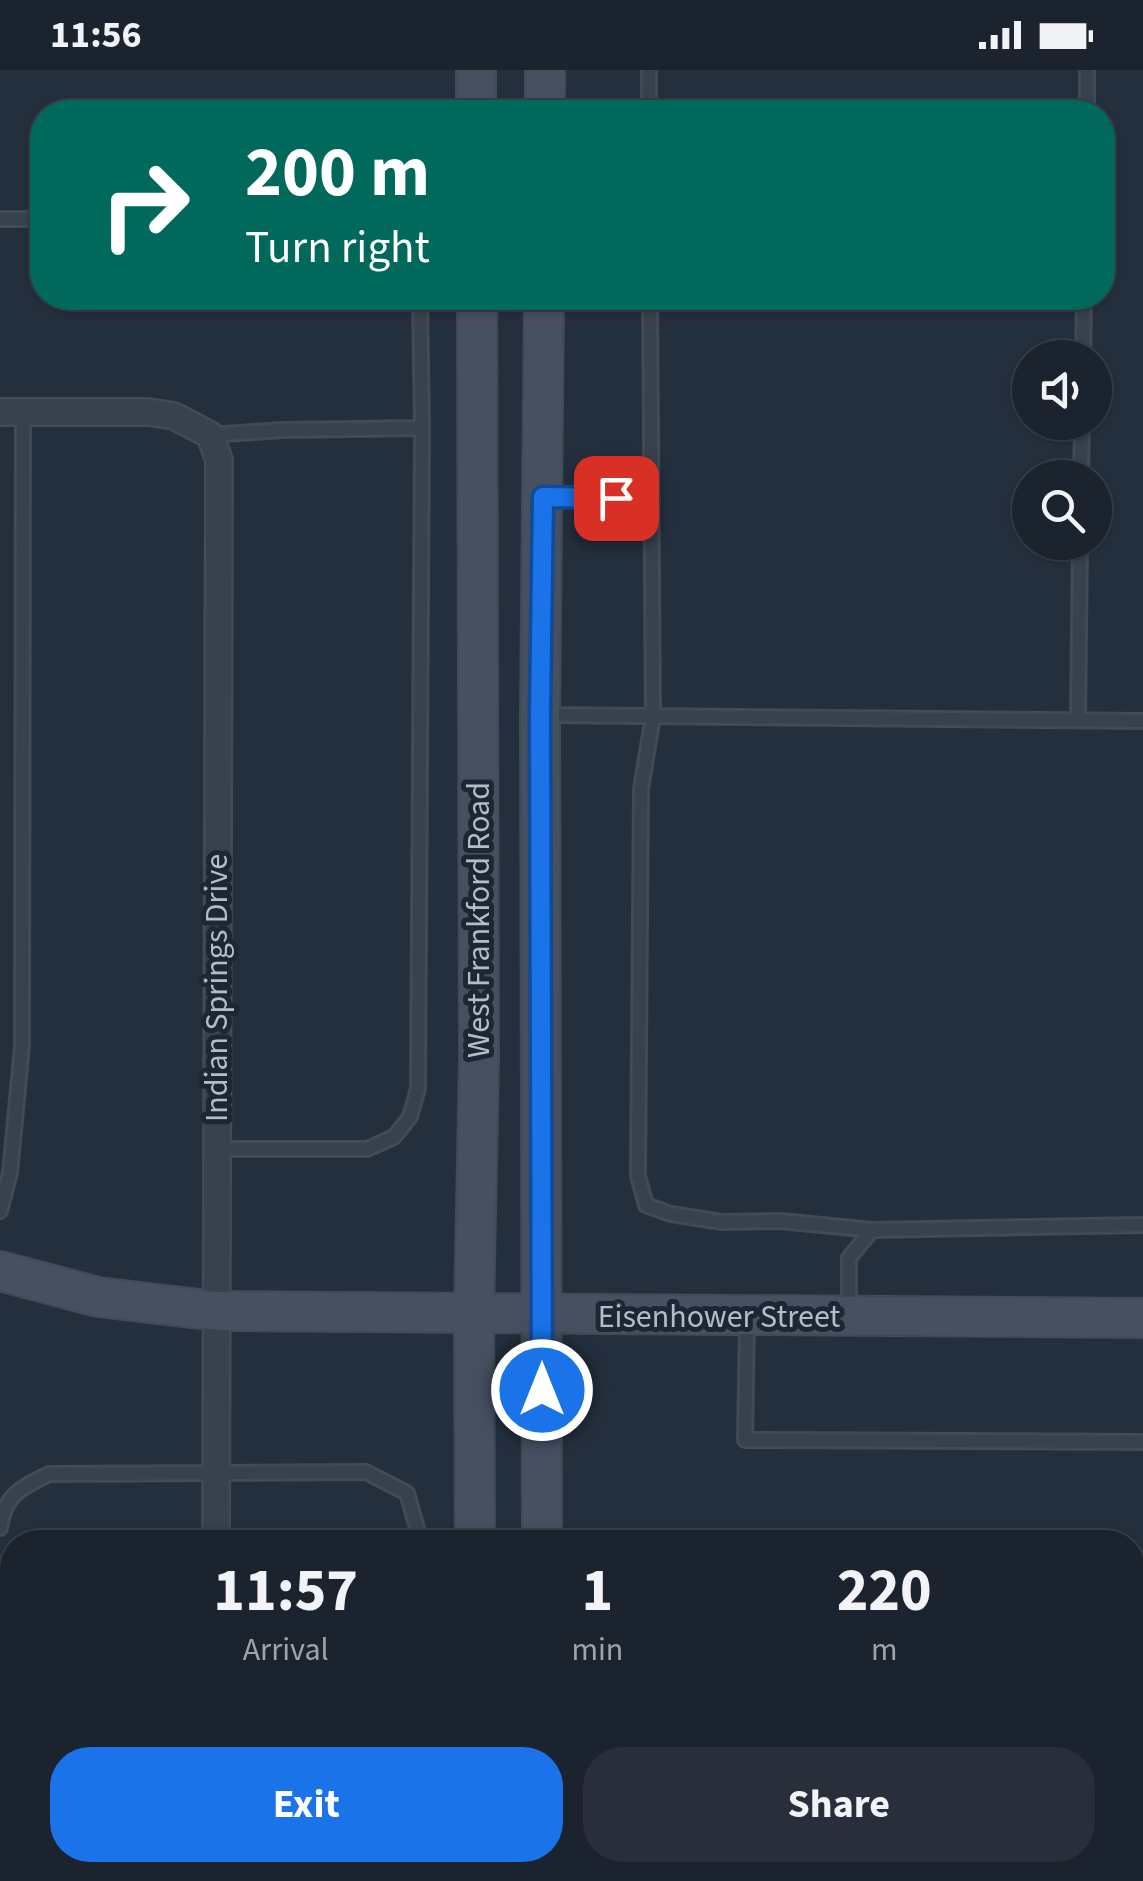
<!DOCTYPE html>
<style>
body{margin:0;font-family:"Source Sans 3",sans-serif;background:#282f3a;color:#f1f3f6;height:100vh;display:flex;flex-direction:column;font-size:38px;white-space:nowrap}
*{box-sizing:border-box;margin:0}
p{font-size:32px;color:#a0a4aa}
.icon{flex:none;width:55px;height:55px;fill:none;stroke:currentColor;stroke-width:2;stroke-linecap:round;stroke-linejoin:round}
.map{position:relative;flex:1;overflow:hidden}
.drawer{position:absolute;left:0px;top:1460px;width:1145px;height:352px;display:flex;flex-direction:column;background:#1b232e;border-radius:40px 40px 0 0;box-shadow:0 2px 8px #0004,0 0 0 2px #39404a}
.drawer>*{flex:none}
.top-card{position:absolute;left:30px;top:30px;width:1085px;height:210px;border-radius:40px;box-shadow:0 2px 8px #0004,0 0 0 2px #39404a;background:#00695c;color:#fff;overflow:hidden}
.fabs{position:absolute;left:1012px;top:270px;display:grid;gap:20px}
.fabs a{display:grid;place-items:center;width:100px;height:100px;border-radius:50%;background:#1b232e;box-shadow:0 2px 8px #0004,0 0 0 2px #39404a;font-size:50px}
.pin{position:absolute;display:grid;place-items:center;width:85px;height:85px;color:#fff;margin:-42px;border-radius:20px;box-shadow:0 5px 15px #0006}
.me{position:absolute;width:110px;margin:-55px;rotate:0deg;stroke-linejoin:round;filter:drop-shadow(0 0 8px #0008)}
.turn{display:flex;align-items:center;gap:35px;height:210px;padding:0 50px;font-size:45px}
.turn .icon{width:130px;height:130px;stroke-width:2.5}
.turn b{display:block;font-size:70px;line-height:85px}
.eta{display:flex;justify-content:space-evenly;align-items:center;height:170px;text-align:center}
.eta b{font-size:60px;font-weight:700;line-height:70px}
.cta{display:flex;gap:20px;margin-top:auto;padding:20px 50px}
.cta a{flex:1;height:115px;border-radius:40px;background:#1a73e8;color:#fff;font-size:40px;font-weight:700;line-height:115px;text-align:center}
.cta a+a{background:#282f3a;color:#f1f3f6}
.status{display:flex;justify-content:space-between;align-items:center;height:70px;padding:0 50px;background:#1b232e;direction:ltr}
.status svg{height:28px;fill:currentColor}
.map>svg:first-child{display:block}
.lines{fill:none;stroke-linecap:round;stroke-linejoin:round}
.lane-casing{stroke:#414a57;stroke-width:18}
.street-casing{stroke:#414a57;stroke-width:30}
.secondary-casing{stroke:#414a57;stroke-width:42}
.lane{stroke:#38414e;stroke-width:12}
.street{stroke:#38414e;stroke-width:25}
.secondary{stroke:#465061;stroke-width:38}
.route-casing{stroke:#114b97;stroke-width:25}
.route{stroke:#1a73e8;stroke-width:18}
.labels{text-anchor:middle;stroke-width:10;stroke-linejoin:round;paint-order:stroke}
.street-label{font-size:32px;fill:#b4bcc9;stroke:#1d2633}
</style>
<div class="status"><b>11:56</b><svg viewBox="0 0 49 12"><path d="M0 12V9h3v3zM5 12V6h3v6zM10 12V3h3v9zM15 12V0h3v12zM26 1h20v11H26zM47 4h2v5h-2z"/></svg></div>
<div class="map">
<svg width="1143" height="1811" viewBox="0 0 1143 1811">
<rect width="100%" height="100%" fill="#242f3e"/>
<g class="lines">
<defs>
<path id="lane" d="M649,0v42
M1087,42v-42
M0,149h42
M650,228l3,418 -12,73 -3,387 8,29 25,9 51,8 58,-1 92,9
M1083,288l1,-60
M210,365l73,-5 139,-2 -2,-130
M1081,408l1,-56
M545,427l107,1
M546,645l597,6
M1078,650l2,-178
M215,1079h152l27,-12 16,-20 8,-28 4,-661
M0,1141l10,-38 12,-127 1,-634
M849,1244v-56l23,-28 271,-5
M747,1251l-2,119 398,2
M0,1458c5,-34 21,-40 49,-54l317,-2 41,21 14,49
M0,1753l6,30 -1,28
M1132,1765h11
M1115,1800l9,11
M419,1811l1,-11"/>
<path id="street" d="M0,342h149l25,4 36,19 9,25 -3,1082
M213,1811v-11"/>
<path id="secondary" d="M476,0v42
M545,42v-42
M0,1201l98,26 119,14 926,7
M475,1472l-1,-228 5,-256 -2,-760
M542,1472l-2,-827 4,-417
M479,1800l1,11
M538,1800v11"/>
</defs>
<use href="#lane" class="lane-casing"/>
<use href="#street" class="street-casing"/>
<use href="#secondary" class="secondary-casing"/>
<use href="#lane" class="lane"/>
<use href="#street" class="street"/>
<use href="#secondary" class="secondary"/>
</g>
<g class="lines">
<defs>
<path id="route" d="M542,1320l-2,-676 3,-217 73,1"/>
</defs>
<use href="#route" class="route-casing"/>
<use href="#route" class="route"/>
</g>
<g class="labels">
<g class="street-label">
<text transform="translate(478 850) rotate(-90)" y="11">West Frankford Road</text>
<text transform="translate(216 918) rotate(-90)" y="11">Indian Springs Drive</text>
<text x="719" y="1257">Eisenhower Street</text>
</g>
</g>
</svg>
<div class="fabs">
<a><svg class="icon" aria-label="sound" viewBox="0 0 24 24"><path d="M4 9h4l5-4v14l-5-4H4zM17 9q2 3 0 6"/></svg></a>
<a><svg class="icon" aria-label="search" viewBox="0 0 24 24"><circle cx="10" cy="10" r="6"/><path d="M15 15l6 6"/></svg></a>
</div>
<div class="pin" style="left:616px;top:428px;background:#d93025"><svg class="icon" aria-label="arrive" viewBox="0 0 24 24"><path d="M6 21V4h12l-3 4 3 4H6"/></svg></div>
<svg class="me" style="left:542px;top:1320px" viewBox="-20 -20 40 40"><circle r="17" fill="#1a73e8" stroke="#fff" stroke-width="3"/><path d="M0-11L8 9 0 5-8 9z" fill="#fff"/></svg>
<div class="top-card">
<div class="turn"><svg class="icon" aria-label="right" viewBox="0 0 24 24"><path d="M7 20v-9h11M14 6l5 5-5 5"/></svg><div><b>200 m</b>Turn right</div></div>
</div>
<section class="drawer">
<div class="eta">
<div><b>11:57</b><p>Arrival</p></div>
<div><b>1</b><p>min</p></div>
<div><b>220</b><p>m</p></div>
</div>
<div class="cta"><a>Exit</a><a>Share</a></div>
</section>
</div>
